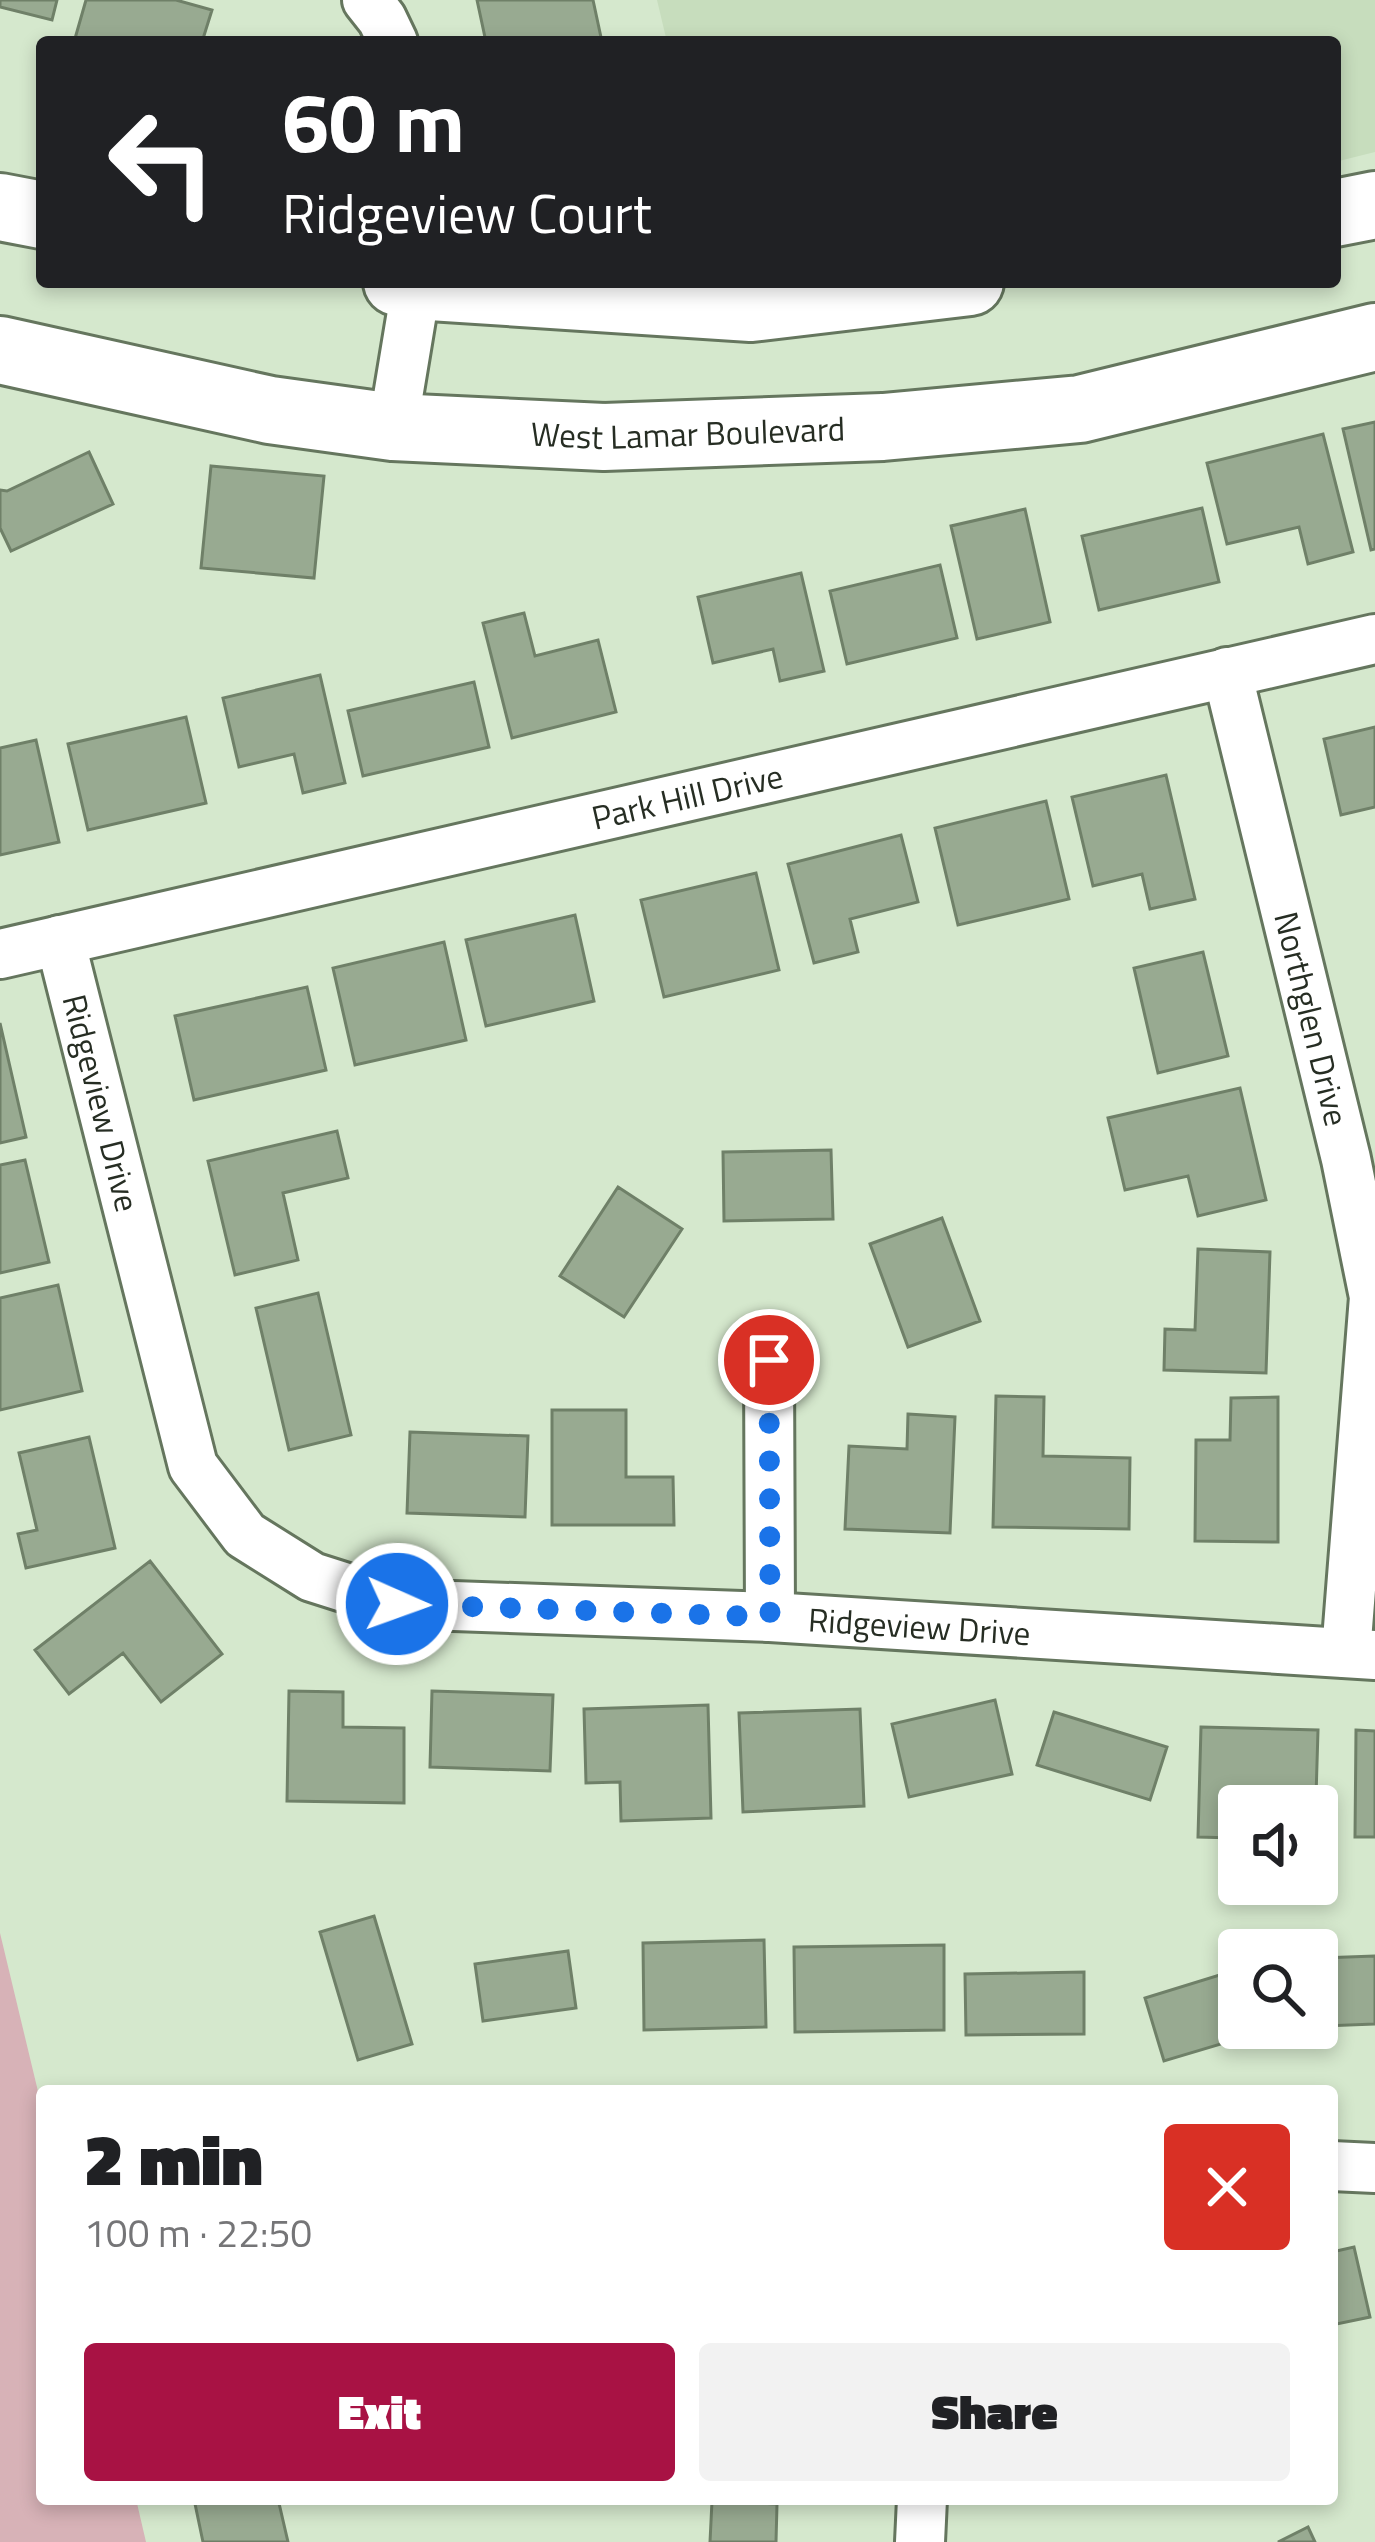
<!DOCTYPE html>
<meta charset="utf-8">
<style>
body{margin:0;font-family:"Titillium Web",sans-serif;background:#f2f2f2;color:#202124;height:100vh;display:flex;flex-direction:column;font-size:45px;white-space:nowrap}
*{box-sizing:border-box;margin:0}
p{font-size:39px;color:#757577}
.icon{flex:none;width:66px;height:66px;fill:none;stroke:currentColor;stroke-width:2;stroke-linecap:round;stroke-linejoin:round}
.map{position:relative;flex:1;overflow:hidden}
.sheet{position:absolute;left:36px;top:2085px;width:1302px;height:420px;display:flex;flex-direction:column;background:#fff;border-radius:12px;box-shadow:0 6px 18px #0003}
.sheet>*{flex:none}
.guide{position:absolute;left:36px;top:36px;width:1305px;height:252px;border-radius:12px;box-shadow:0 6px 18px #0003;background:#202124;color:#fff;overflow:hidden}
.buttons{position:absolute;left:1218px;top:1785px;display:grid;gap:24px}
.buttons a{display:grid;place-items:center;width:120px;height:120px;border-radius:12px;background:#fff;box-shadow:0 6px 18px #0003;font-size:60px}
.pin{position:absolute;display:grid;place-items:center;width:102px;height:102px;color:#fff;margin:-51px;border:6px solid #fff;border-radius:50%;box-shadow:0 3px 12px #0007}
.me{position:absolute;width:132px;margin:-66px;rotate:92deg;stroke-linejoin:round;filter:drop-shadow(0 0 9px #0008)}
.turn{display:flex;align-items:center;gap:42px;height:252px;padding:0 48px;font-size:54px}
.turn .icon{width:156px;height:156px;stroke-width:2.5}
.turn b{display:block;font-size:84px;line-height:102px}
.round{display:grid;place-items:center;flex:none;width:126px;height:126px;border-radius:12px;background:#f2f2f2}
.summary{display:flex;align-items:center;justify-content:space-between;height:204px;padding:0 48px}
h1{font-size:72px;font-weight:800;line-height:90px}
.button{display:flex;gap:24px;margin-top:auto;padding:24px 48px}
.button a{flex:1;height:138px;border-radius:12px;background:#a81244;color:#fff;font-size:48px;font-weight:800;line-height:138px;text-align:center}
.button a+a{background:#f2f2f2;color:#202124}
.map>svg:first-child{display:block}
.built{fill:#c7ddbd}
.green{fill:#d7b2b7}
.building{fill:#98aa91;stroke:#6f8068;stroke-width:3}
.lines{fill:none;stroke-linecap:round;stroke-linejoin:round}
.minor-casing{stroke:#65765e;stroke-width:54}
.secondary-casing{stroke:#65765e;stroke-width:72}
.minor{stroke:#fff;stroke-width:48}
.secondary{stroke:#fff;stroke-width:66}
.route{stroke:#1a73e8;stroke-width:21;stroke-dasharray:0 37.8}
.labels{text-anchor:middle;stroke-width:10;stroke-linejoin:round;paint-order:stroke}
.street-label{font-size:33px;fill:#262d23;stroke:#e2f5da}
</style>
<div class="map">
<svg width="1375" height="2542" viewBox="0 0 1375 2542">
<rect width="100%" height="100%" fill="#d5e8cd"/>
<path class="built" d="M657,0h718v152l-40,10v-120h-668z"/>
<path class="green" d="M0,1933l42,175v391h94l10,43h-146z"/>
<path class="building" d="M0,0h57l-5,20 -52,-13z
M86,0h90l36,10 -10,32h-128z
M477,0h116l9,42h-116z
M1375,422v127l-4,1 -28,-121z
M1323,434l30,118 -45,12 -9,-37 -72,17 -20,-81z
M89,452l24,52 -102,47 -11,-23v-38l7,1z
M211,466l113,10 -10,102 -113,-10z
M1202,508l17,74 -120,28 -17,-74z
M1025,509l25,113 -73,17 -26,-113z
M940,565l17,73 -110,26 -17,-73z
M801,573l23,98 -44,10 -7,-32 -60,14 -15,-66z
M524,613l11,43 63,-16 18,72 -104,26 -29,-115z
M320,675l25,108 -42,10 -9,-39 -55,13 -16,-69z
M474,682l15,65 -126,29 -15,-65z
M186,717l20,86 -118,27 -20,-86z
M1375,727v80l-34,8 -17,-76z
M36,740l23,102 -59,13v-107z
M1166,775l29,124 -45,10 -8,-35 -49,12 -21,-89z
M1046,801l23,98 -111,26 -23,-97z
M901,835l17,67 -68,17 8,33 -44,11 -26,-99z
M756,873l23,97 -115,27 -23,-97z
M575,915l19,86 -108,25 -20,-86z
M444,942l22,98 -111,25 -22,-97z
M1203,952l25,104 -70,17 -24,-105z
M307,987l19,83 -132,30 -19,-84z
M0,1023l26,114 -26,6z
M1240,1088l26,112 -68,16 -10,-40 -63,14 -17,-72z
M337,1131l11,47 -65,15 15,67 -63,15 -27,-114z
M831,1150l2,69 -109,2 -1,-69z
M25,1160l24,102 -49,11v-108z
M618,1187l64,42 -58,88 -64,-41z
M942,1218l38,103 -72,26 -38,-103z
M1198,1249l72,3 -4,121 -102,-3 1,-41 30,1z
M58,1285l24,106 -82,19v-112z
M318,1293l33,142 -62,15 -33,-142z
M996,1396l48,1 -1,59 87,2 -1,71 -136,-2z
M1278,1397v145l-83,-1 1,-101h34l1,-42z
M552,1410h74v67h47l1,48h-122z
M908,1414l47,3 -5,116 -105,-4 4,-83 58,3z
M410,1432l118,4 -3,81 -118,-4z
M89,1437l26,111 -89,20 -8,-34 19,-4 -18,-77z
M150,1561l72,93 -61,48 -38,-49 -54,41 -34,-44z
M289,1691l54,1v35l61,1v75l-117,-2z
M432,1691l121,4 -3,76 -120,-4z
M995,1700l17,74 -103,23 -17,-73z
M708,1705l3,113 -90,3 -1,-39 -34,1 -2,-74z
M860,1709l4,97 -121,6 -4,-99z
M1054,1712l113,35 -17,53 -113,-35z
M1201,1727l117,3 -2,67 -81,-2 -1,43 -36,-1z
M1356,1730l19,1v106h-20z
M374,1916l38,128 -54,16 -38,-128z
M764,1940l2,87 -122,3 -1,-87z
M944,1945v85l-149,2 -1,-85z
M568,1951l8,57 -93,13 -8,-57z
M1375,1956v68l-51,2 -3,-68z
M1239,1969v59h21l1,4 -97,29 -19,-63z
M1084,1972v62l-118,1 -1,-61z
M1354,2247l16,70 -38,8v-73z
M194,2499h84l10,43h-85z
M712,2501l65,3 -1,38h-66z
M1308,2527l7,15h-37z"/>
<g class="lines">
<defs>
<g id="minor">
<path d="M367,0l15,19 11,23"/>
<path d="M393,427l24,-145"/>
<path id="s1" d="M1227,672l119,487 28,138 -28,356"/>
<path id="s2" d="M60,940l133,526 52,69 67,42 85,27 373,13 605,38"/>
<path id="s3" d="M0,954l1375,-315"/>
<path d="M769,1360l1,257"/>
<path d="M1332,2166l43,2"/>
<path d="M920,2542l2,-43"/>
</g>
<g id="secondary">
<path d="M0,207l42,8"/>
<path d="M1335,213l40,-8"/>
<path d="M397,282l18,4 336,22 219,-26"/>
<path id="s4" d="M0,350l270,60 123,17 211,10 279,-10 197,-18 295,-72"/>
</g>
</defs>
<use href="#minor" class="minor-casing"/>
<use href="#secondary" class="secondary-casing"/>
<use href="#minor" class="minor"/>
<use href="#secondary" class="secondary"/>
</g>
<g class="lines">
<path class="route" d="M397,1604l373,13 -1,-257"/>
</g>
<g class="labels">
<g class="street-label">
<text dy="12" stroke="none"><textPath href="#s4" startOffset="696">West Lamar Boulevard</textPath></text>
<text dy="12" stroke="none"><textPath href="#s3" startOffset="705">Park Hill Drive</textPath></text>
<text dy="12" stroke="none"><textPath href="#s1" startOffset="357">Northglen Drive</textPath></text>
<text dy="12" stroke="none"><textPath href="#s2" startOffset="168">Ridgeview Drive</textPath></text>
<text dy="12" stroke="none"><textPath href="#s2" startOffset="1320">Ridgeview Drive</textPath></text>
</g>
</g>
</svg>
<div class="buttons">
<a><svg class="icon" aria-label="sound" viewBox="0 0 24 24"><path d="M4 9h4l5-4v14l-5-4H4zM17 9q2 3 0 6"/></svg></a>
<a><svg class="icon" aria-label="search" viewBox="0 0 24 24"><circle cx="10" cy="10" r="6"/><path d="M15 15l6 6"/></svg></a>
</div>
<div class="pin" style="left:769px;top:1360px;background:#d93025"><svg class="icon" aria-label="arrive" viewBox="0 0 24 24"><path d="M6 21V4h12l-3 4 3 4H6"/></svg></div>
<svg class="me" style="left:397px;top:1604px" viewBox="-20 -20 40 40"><circle r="17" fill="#1a73e8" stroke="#fff" stroke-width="3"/><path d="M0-11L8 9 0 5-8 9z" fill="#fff"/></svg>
<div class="guide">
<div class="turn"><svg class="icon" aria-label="left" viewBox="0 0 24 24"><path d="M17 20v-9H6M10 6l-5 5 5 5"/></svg><div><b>60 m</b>Ridgeview Court</div></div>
</div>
<section class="sheet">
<div class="summary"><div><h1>2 min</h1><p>100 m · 22:50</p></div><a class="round" style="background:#d93025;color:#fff"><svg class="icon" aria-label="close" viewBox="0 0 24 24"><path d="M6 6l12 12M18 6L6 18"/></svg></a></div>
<div class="button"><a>Exit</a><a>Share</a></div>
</section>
</div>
